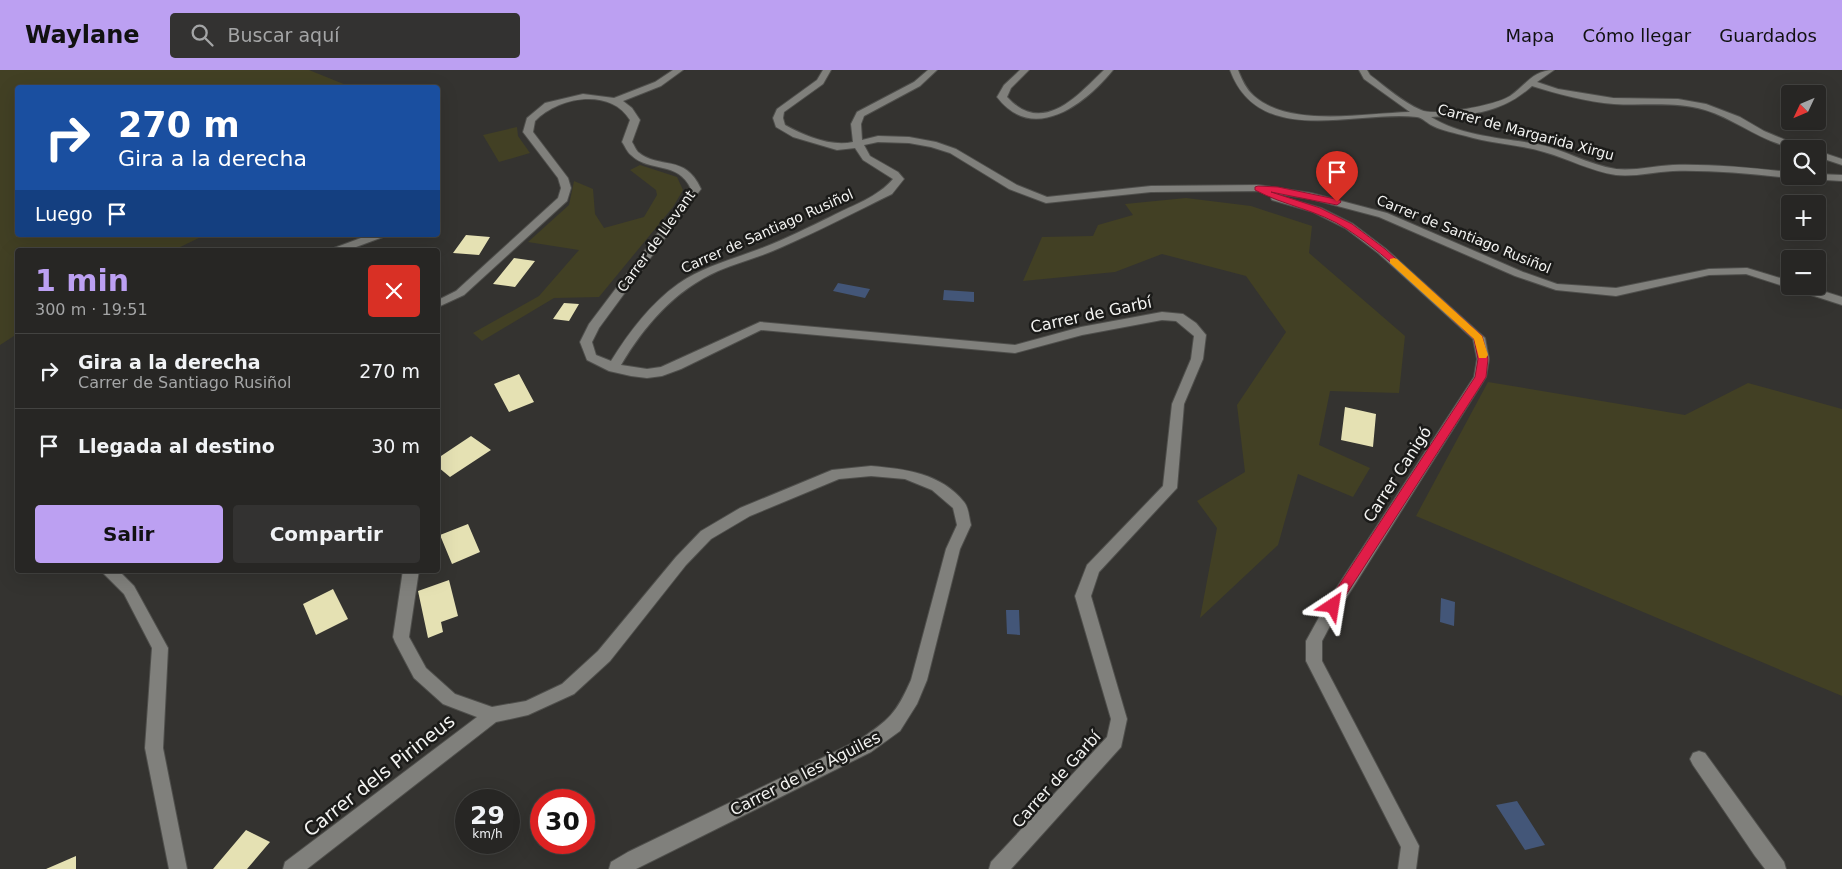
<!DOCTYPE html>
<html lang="es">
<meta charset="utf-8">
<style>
body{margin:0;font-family:"DejaVu Sans",sans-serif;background:#333231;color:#f1f3f6;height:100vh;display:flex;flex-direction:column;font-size:19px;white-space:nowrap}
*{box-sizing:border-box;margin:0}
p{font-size:16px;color:#a4a5a6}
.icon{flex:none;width:28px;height:28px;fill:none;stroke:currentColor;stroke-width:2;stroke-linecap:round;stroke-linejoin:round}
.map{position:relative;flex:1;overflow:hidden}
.side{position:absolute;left:15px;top:178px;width:425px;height:325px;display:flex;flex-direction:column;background:#272624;border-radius:5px;box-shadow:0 5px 20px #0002,0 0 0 1px #434341}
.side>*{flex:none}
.hud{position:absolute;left:15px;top:15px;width:425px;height:152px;border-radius:5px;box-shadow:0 5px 20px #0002,0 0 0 1px #434341;background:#1a4fa0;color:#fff;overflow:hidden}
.needle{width:32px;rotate:226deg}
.buttons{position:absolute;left:1781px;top:15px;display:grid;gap:10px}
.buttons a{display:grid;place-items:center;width:45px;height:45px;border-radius:5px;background:#272624;box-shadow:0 5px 20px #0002,0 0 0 1px #434341;font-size:25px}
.speed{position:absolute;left:455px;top:719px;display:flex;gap:10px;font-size:25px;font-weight:700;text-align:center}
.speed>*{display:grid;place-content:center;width:65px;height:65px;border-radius:50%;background:#272624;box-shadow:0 5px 20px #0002,0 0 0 1px #434341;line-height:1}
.speed small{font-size:12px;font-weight:400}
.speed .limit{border:8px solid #d22;background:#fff;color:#111}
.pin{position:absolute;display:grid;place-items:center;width:42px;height:42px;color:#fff;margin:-51px -21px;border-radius:50% 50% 50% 0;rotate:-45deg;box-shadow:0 0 5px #0007}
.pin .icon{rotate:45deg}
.me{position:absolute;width:55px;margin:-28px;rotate:33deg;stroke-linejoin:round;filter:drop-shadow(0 0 4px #0008)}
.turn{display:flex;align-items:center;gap:18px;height:105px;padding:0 20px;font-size:22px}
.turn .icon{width:65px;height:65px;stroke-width:2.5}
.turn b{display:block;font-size:35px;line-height:42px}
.then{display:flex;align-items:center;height:48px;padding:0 20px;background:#0003;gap:10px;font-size:19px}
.round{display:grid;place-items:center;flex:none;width:52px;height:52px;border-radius:5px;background:#333231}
.summary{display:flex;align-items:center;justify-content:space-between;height:85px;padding:0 20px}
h1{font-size:30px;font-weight:700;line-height:38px;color:#bca0f2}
.primary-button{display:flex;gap:10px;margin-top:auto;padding:10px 20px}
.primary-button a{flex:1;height:58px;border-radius:5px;background:#bca0f2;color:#111;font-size:20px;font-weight:700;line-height:58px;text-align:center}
.primary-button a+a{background:#333231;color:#f1f3f6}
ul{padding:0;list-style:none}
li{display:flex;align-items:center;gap:15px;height:75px;padding:0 20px;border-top:1px solid #434341}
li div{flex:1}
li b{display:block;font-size:19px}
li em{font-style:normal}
header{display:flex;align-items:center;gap:30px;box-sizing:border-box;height:70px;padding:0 25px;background:#bca0f2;color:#111}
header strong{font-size:24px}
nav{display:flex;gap:28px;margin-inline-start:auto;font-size:18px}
.search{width:350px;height:45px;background:#333231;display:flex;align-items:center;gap:12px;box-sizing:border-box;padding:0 18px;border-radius:5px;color:#a4a5a6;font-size:19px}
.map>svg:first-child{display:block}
.green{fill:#424024}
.water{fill:#435678}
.building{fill:#e5e1b3}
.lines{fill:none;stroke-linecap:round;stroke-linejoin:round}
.minor-casing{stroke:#4f4f4c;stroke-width:2}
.minor{fill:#80807c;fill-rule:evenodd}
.route{fill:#e11d48;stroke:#92132f}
.slow{fill:#f59e0b}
.labels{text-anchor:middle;stroke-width:5;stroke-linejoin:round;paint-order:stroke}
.far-street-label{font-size:14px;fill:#f3f3f1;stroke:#1b1b19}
.street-label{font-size:16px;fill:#f3f3f1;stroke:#1b1b19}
.near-street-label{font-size:19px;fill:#f3f3f1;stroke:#1b1b19}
</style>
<header>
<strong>Waylane</strong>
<div class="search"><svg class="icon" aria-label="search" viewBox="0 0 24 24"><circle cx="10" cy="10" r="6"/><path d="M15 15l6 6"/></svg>Buscar aquí</div>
<nav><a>Mapa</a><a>Cómo llegar</a><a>Guardados</a></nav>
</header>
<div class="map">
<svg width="1842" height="799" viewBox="0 0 1842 799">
<rect width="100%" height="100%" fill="#343330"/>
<path class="green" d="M0,0h309l42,17 -333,1v147h187l-31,15h-156l-1,84 -17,11z
M517,57l1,9 12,17 -31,9 -16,-27z
M640,95l37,12 6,13 -10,17 -74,90 -45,1 -72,43 -9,-8 66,-37 40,-46 -51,-8 41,-37 5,-24 19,8 2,25 9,14 40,-11 13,-22 -1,-5 -26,-20z
M1186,128l65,8 61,20 -3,27 96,83 -6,57 -69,-2 -11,54 51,23 -17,29 -55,-23 -20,71 -78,73 17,-90 -20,-27 48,-29 -8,-67 49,-73 -40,-56 -84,-22 -47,18 -92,9 19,-44 51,-1 5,-11 35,-10 -8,-11z
M1488,312l197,33 63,-32 94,26v287l-426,-180z"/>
<path class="water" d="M838,213l32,6 -5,9 -32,-7z
M944,220l30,2v10l-31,-2z
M1441,528l14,4 -1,24 -14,-4z
M1006,540h13l1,25 -13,-1z
M1517,731l28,44 -20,5 -29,-45z"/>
<path class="building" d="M466,165l24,2 -11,18 -26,-2z
M514,188l21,3 -20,26 -22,-3z
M564,233l15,1 -10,17 -16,-2z
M519,304l15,28 -25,10 -15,-28z
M1345,337l31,7 -3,33 -32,-7z
M471,366l20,14 -41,27 -12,-10v-9z
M468,454l12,28 -28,12 -12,-29z
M449,510l9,36 -17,6 2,10 -15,6 -10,-47z
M333,519l15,30 -32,16 -13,-31z
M246,760l24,12 -23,27h-34z
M76,786v13h-30z"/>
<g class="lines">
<defs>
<path id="minor" d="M673,0h10l-22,16 -38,15 9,7 8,12 -8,22c2,3 4,8 6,10 21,18 47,1 63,37l-102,139 -7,14 4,13 15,6c18,-29 39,-57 67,-77 26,-18 56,-25 84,-36 24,-9 47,-21 70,-32 21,-11 46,-19 61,-37l-30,-19 -8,-12 -18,2 -44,-13 -17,-10 -3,-9 4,-9 40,-29 6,-10h8l-8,14 -39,28 -1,6 2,7c20,11 46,22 68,17l-2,-18 6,-12 57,-30 14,-12h9l-17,16 -56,30 -3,8 1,16 16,-4 31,1 27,5 20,7 61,36 30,12 104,-11 107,-1 53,8 76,20 136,59 34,12 59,4 93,-19 38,-1 43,13v5h17l35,11v8l-96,-31 -37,1 -93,21 -60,-6 -41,-14 -136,-59 -68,-18 -53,-8 -107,1 -105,11 -37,-14 -59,-36 -19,-6 -22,-4 -31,-1 -14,3 6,11 28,16 6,7 -12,15c-37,18 -73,37 -110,53 -21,10 -43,15 -64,24 -43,19 -74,55 -97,94l26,4 14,-2 99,-45 255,23 66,-18 81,-15 21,2 13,9 10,12 -3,24 -19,45 -7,84 -78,84 -8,24 36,123 -6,28 -110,122h-22l2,-7 116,-125 4,-18 -36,-123 12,-31 76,-79 9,-82 19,-45 3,-23 -18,-15 -14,-1 -80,15 -67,18 -254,-23 -80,39 -19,7 -15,2 -16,-2 -22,-5 -22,-11 -7,-18 9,-18 102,-135c-13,-29 -42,-16 -60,-34 -4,-3 -6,-9 -9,-13l8,-22c-20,-33 -72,-23 -95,1l-2,11 35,46 3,10 -4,13 -103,94 -26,12v-7l18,-9 102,-93 3,-10 -3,-10 -35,-46 4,-14 18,-15 38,-9 31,4 41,-16z
M1020,0h9l-18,18 -4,9c36,39 70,-1 97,-27h9c-27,33 -79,75 -116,27l7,-12z
M1230,0h8c4,10 8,19 16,26 36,32 112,17 156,16l-46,-33 -5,-9h8l3,5c16,12 32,27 51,35 14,7 75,-5 89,-14 16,-11 23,-26 44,-26l-17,12 21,7 55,9 65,1 28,5 34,13 24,14 43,18c-38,0 -68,-29 -102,-39 -30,-9 -61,-4 -91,-6 -27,-2 -56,-10 -82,-18 -31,28 -61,29 -101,31 30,19 71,21 106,27 27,5 51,21 79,25 18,2 38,-3 57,-4 39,-1 78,3 117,7v4h4l-4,2c-39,-4 -78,-8 -117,-7 -19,1 -39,6 -57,4 -26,-4 -47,-16 -72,-23 -26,-8 -53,-8 -78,-16 -11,-3 -23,-5 -33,-10 -5,-2 -10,-8 -16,-9 -62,-7 -158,32 -187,-47z
M1818,81l24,8v6l-24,-8z
M1818,104l24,1v6l-34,-2 -5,-3h15z
M1276,125l45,13 32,16 33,25 99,89 4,21 -3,18 -148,234 -16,30v20l97,185 -3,23h-18l3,-22 -95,-186v-20l22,-40 146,-224 3,-18 -4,-20 -95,-86 -33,-25 -32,-16 -41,-12 -1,-2z
M369,165h15l-1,2 -35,13h-15l1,-2z
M871,396c34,3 70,7 93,36 5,6 5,16 7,23l-11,24 -33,131 -10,24 -17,27 -29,21 -235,117h-27l2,-7 17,-10 231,-112c30,-20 37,-26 52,-60l35,-131 11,-24 -4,-17 -21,-18 -27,-11 -34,-3 -32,3 -89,37 -39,23 -25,26 -76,96 -36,33 -46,21 -32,7 -189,147h-24l2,-7 192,-145 -34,-13 -29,-26 -19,-36 -2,-5 10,-67h16l-10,67 17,31 29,26 37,13 34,-6 36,-17 36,-33 78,-94 25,-26 39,-23 92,-38z
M100,500h18l16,16 34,62 -5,100 24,121h-18l-24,-121 7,-100 -28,-54z
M1699,681l6,2 79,109 2,7h-21l-10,-13 -62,-91 -3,-6 3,-6z"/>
</defs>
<use href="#minor" class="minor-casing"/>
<use href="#minor" class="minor"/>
</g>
<path class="route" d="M1258,116l20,1 62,13 1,2 -4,3 -66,-13 49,16 32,16 33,25 97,87 6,23 -2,18 -149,232 -4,2 -5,-2 -2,-3 2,-4 147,-225 3,-18 -4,-20c-41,-37 -81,-80 -127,-110 -29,-19 -62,-23 -92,-39v-3z"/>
<path class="slow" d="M1394,188l3,1 85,77 6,19 -2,3h-7l-5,-19 -84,-76v-4z"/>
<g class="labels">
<g class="far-street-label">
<text transform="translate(1526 62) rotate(15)" y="5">Carrer de Margarida Xirgu</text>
<text transform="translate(767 161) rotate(-24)" y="5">Carrer de Santiago Rusiñol</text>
<text transform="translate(1464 164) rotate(22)" y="5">Carrer de Santiago Rusiñol</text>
<text transform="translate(656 171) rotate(-54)" y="5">Carrer de Llevant</text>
</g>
<g class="street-label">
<text transform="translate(1091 244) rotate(-12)" y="6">Carrer de Garbí</text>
<text transform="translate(1397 404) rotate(-57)" y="6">Carrer Canigó</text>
<text transform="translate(805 703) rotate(-27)" y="6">Carrer de les Àguiles</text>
<text transform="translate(1056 709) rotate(-48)" y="6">Carrer de Garbí</text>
</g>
<g class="near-street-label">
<text transform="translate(379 705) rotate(-38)" y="7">Carrer dels Pirineus</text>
</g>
</g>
</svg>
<div class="buttons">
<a><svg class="needle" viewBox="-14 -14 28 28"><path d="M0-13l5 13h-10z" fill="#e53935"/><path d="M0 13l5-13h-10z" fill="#a4a5a6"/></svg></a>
<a><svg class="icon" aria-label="search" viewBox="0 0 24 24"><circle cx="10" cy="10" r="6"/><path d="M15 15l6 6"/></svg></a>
<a>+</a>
<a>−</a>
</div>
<div class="speed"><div>29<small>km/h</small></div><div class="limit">30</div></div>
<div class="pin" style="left:1337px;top:132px;background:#d93025"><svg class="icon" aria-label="arrive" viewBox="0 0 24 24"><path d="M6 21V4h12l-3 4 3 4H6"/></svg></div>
<svg class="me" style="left:1333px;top:536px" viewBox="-20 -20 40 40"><path d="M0-17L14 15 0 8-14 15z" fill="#e11d48" stroke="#fff" stroke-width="4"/></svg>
<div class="hud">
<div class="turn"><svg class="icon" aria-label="right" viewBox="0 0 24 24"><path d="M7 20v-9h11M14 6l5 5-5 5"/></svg><div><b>270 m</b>Gira a la derecha</div></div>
<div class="then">Luego<svg class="icon" aria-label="arrive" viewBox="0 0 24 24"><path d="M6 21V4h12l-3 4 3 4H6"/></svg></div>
</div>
<section class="side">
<div class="summary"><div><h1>1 min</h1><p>300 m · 19:51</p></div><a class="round" style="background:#d93025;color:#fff"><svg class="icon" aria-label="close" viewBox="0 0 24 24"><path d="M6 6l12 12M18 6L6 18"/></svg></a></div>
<ul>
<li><svg class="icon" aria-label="right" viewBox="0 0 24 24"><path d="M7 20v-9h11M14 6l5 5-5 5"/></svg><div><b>Gira a la derecha</b><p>Carrer de Santiago Rusiñol</p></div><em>270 m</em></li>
<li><svg class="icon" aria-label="arrive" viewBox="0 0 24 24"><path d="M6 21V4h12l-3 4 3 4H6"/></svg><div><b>Llegada al destino</b></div><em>30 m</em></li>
</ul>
<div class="primary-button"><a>Salir</a><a>Compartir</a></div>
</section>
</div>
